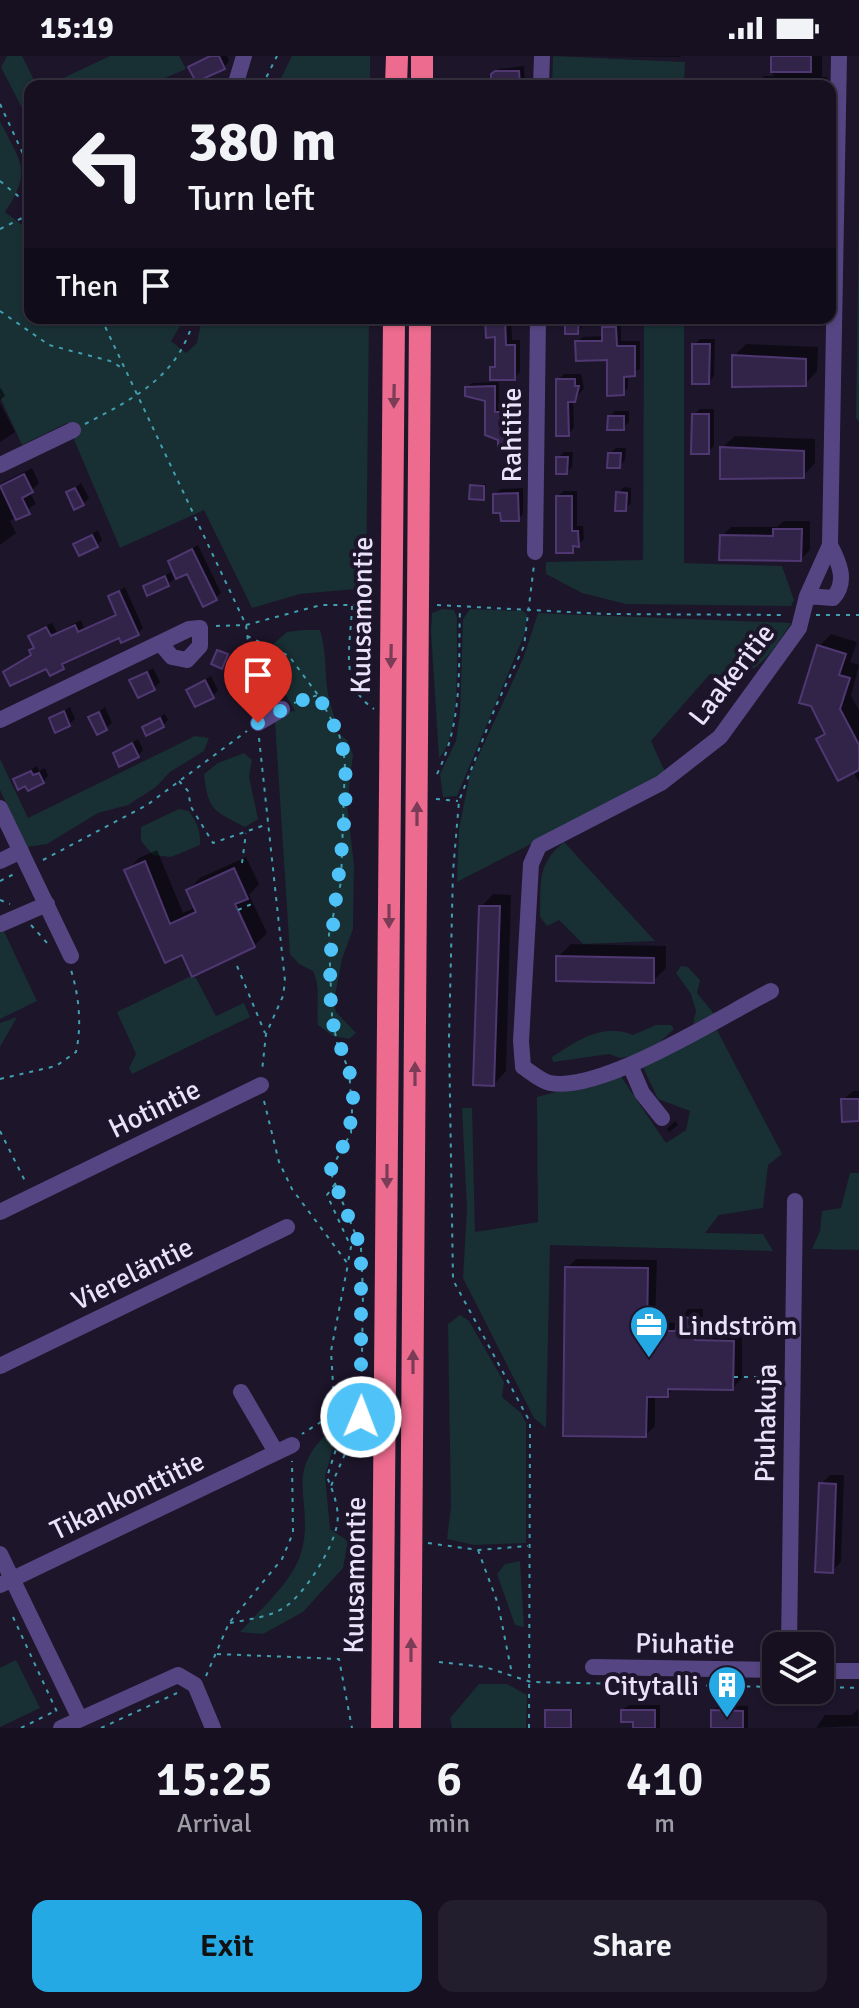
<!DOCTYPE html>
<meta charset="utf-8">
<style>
body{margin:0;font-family:Signika,sans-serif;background:#231e2d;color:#f1f3f6;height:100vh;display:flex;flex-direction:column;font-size:30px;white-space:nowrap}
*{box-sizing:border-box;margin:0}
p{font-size:26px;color:#9e9da5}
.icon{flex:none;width:44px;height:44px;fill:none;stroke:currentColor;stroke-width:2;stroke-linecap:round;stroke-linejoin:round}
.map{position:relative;height:1672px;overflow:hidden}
.side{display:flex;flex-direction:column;background:#161020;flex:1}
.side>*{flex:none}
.guide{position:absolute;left:24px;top:24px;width:812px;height:244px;border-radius:16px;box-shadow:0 2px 6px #0004,0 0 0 2px #35303e;background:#161020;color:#f1f3f6;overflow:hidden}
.controls{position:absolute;left:762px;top:1576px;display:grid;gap:16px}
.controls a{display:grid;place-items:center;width:72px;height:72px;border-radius:16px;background:#161020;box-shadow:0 2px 6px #0004,0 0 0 2px #35303e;font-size:40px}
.pin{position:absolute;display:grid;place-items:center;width:68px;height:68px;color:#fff;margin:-82px -34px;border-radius:50% 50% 50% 0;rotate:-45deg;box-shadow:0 0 8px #0007}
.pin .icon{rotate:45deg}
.me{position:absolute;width:88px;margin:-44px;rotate:1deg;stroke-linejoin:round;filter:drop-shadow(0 0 6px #0008)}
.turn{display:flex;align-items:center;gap:28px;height:168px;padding:0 32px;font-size:36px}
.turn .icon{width:104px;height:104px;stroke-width:2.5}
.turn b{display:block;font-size:56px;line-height:68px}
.then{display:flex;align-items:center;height:76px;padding:0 32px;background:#0003;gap:16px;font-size:30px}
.eta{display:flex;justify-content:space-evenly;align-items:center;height:136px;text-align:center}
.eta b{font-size:48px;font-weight:600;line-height:56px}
.primary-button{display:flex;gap:16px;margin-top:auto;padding:16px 32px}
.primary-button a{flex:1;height:92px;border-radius:16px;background:#25a9e4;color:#111;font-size:32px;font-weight:600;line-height:92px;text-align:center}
.primary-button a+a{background:#231e2d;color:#f1f3f6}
.status{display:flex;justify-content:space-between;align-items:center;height:56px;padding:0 40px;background:#161020;direction:ltr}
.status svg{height:22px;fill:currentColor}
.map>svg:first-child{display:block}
.green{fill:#182f33}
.shadow{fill:#0007}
.building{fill:#322349;stroke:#4f3872;stroke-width:2}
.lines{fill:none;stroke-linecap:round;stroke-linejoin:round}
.path{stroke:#41a0b0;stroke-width:2;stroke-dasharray:4 6;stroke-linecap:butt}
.minor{stroke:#554683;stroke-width:16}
.highway{stroke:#ed6b8e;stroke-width:22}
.oneway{fill:#7b3c57}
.route{stroke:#4fc3f7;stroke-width:14;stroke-dasharray:0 25.2}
.labels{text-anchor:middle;stroke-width:8;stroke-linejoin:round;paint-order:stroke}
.street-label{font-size:28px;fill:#eae1fb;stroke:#1d152a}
.poi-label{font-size:28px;fill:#eae1fb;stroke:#1d152a;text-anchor:start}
</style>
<div class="status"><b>15:19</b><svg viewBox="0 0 49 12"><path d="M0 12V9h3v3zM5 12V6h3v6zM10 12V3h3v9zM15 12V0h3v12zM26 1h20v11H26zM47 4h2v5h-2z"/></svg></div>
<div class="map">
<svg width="859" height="1672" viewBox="0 0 859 1672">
<rect width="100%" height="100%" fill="#1d152a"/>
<path class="green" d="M7,0h15l15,30h-7v38l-29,-57z
M110,0h69l7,13 -39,17h-101z
M292,0h78v30h-93z
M553,0l132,6 -1,24h-132z
M0,65c21,43 33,48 5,91l25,19v87h155l-14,23 15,12 11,-10 5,-25h167l-3,270 -66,6 -48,14 -48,-98 -84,38 -53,-125 -45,22 -22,-48z
M859,158v208l-3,-4z
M644,262h40v245l98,3 12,34 -3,6 -165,-2 -44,-11 -36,-19v-12l97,-2z
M442,553l12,1 3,8c-1,32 5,119 -18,140l-8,-126 1,-19z
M470,553l53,2 4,3 -2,19 -68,163 -14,1 -3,-23 16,-33 4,-28 3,-94z
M538,557l253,10c-21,33 -39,62 -81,51l-59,67 15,33 -209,108 2,-53 11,-55 53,-115z
M302,574h18c6,20 5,37 7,58 2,15 9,28 9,44l11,8 6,15 -6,50 7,60 -1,64 -11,30 -8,42 2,11 20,21 -7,6 -16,-3 -15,-11c-2,-18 3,-38 -5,-54l-14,-7 -9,-10 -15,-232 9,-10 11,-1 -21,-38 -3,-27 16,-14z
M195,680l14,2 -5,13 -34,21 -14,15 -28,18 -30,8 -51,31 -20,3 -27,-57v-31l28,59z
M244,697l8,7 -3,17 9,42 -13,8c-31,-16 -37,-16 -41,-53l14,-11z
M179,753l10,2c8,12 12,20 11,34l-29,12 -18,-2 -12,-14v-14z
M564,786l91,99 -72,3 -24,-24 -12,6 -7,-9c1,-34 -4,-52 24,-75z
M0,867l37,78 -37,18z
M681,910l7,1 12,13 -3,13 18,22 -22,9 3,-13 -5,-17 -15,-21z
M189,921l7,1 20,38 28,-13 6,14 -118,57 -3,-6 7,-14 -19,-42z
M17,961l-17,30v-24z
M656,969h15l3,4 -15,14 -23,12 -16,3 -11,-4 -56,8 -1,-5c25,-16 50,-35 81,-22z
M717,974l65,124 -14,11 -5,43 -44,7 -14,18 58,1 10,17 -223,-6 -4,183 -12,-10 -71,-140 4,-69 -5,-101h10l3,124 63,-10 -1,-125 83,-22 46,68 20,-13 4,-19 -32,-12 -16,-34z
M850,1117h9v77l-47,-1 8,-18 2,-20 19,-3z
M460,1259l9,6 35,61 -2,15 19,16 5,10v120l-52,2 -27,-6 4,-32 -3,-183z
M329,1376l5,12 -9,32 5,53 18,12 -5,27 -40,44 -40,22 -23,-2c20,-23 52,-49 61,-79 15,-50 -20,-78 28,-121z
M520,1505l4,66 -9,-2 -18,-51 8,-10z
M16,1604l24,48 -40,19v-59z
M479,1628h28l20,11 -1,33h-74l-2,-10z"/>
<path class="shadow" d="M207,0h20l2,5 -5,6h-33z
M590,0h91l-1,1z
M773,0h49v21h5v9h-73l10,-10h9z
M524,10l1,20h-32v-12l6,-5z
M487,262h24l1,22h8v32l-6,6 -22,-10 5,-5v-28z
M567,262h15v9l-4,5z
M715,262h75l-2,2z
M609,267h12v18h19v28l-12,6v13l-5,5 -14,-35 -32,-16 6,-5 21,-1v-8z
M700,283h15l-1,37 -5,6 -15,-37z
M746,288l72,3 -1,24 -12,13 -71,-28z
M564,318h17l3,14 -11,13 1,27 -6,6 -10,-54z
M499,326v26h23v35l-4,4 -18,-9 -13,-39 -20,-12 5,-4z
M1,332l4,8 -5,4v-11z
M0,347l15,29 -15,10z
M700,353h14v37l-6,6 -14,-37z
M615,355h14v11l-6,6 -13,-11z
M735,380l80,3v24l-12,13 -81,-28z
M616,392h10l-1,12 -5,6 -10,-13z
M564,396h9l-1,15 -5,5 -9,-14z
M32,412l7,15 -9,9 6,12 -26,17 6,12 -16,12v-61z
M81,427l8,15 -6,6 -15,-11z
M474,428h12l-3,14 -12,-12z
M624,431l7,1v15l-6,6 -7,-16z
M523,432v26l-5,5 -23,-25 6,-5z
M564,435h13v35h6l1,13 -12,12 -14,-55z
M784,465h26v29l-9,9 -79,-23 9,-9h46z
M98,474l4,10 -5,5 -22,-1z
M198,489l23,48 -6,5 -27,-27 -18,-10z
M171,516l3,7 -6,5 -23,3z
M125,531l18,41 -5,5 -18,2 -52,24 -5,8 -57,5 27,-18 2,-7 -5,-11 6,-6 16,-7 5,9 24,-12 3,8 33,-15 -7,-16z
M831,578l26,8 -7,20 9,3 -8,31 8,14v72l-6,-11 -35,-32 8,-8 -7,-85z
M153,612l7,14 -6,6 -22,-7z
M211,620l7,14 -5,6 -25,-6z
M70,651l5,12 -6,5 -18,-6z
M105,651l7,16 -6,5 -15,-11z
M165,658l3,6 -5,5 -19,3z
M138,683l5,11 -5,6 -23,-3z
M37,710l2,5 6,-3 3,8 -5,6 -28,-2z
M157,794l26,63 13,-6 -8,-17 12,-12 46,-21 13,27 -10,11 18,38 -13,13 -71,6 -56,-81 12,-13z
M493,838l18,1 -5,176 -12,13 -13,-177z
M571,888l95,2v22l-13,13 -95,-24z
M853,1035h6v28l-16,-19z
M675,1065l3,4 -9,7 -2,-3z
M576,1203l81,1 -2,62 24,1 9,-14h15v23h39v46l-9,10 -57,-1 -9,8h-12v31l-9,9 -79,-167z
M830,1419h14l-3,87 -9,9 -11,-87z
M629,1649h31v23h-25v-8l-12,-10z
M719,1649l29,1v22h-35v-17z
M550,1653h23l-1,19h-25z
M858,1653l1,17 -43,2 9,-13h27z"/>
<path class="building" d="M210,0h9l6,13 -29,13 -8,-15z
M771,0h40v16h-40z
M495,15h24l1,15h-29v-12z
M485,262h20l1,27h9v35h-25v-13h5v-30l-9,1z
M565,262h14l-1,16h-13z
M602,271h14l1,19h18v30l-11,1v18l-17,1v-36l-31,1 -1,-20h27z
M692,288h18l-1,40h-17z
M732,299l74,4v27l-74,1z
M556,323h19v7h4l-4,16h-7l1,34h-13z
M495,330v26h23v37l-20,1v-10l-13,-5v-34l-20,-5v-9z
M692,358h17v40h-18z
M608,360h16v14h-17z
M720,391l84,4v27l-84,1z
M608,397h13l-1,15h-13z
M556,401h12l-1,17h-11z
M24,418l9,18 -11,6 8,16 -14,6 -16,-34z
M470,429l14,1v14l-15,-1z
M75,432l9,17 -10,5 -8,-18z
M616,436l11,1 -1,18h-11z
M518,437l1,28h-18l-1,-8h-7v-19z
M556,440h16v35h6l1,16 -6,-1v7h-17z
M773,473h29l-1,32 -82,-1 1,-25 53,1z
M92,479l6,12 -19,9 -6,-12z
M192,493l25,51 -14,7 -16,-33 -11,5 -8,-18z
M165,520l4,10 -22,10 -4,-10z
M119,535l20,44 -18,8 -2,-5 -57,26 2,5 -14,7 -4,-7 -36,17 -7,-14 28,-17 -2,-5 5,-2 -6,-12 18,-9 5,9 24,-11 3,7 38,-17 -8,-19z
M817,589l29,9 -7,21 11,3 -10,31 19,36v25l-21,11 -22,-42 9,-5 -14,-28 -12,-3z
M217,594l11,4 -6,15 -11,-5z
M147,616l8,18 -17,8 -9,-18z
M205,624l9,18 -19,9 -9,-17z
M64,655l6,15 -15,7 -6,-15z
M99,656l8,18 -10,5 -9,-18z
M160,662l4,9 -18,9 -4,-9z
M132,687l7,14 -20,10 -6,-14z
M31,715l2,4 6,-2 5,10 -16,8 -3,-5 -7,4 -5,-11z
M145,805l25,63 26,-12 -10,-22 48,-22 14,31 -13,5 20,43 -63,30 -10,-22 -17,8 -41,-93z
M479,850h21l-6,180 -21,-1z
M556,900l98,2v25l-98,-2z
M841,1043h18v22l-17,1z
M565,1211l83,1 -1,63h29l1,-14 18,1v22l39,1 -1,49 -65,-1v8h-21l-1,40 -83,-1z
M819,1427l17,1 -3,89 -18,-1z
M545,1654h26v18h-26z
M621,1654h34v18h-22v-6h-12z
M711,1654l32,1v17h-32z"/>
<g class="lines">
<path class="path" d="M262,30l15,-30
M0,48l30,65
M0,125l30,25
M0,173l30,-15
M0,255l49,34 61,16 14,8
M101,262l145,307 10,83
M85,368c50,-26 94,-48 109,-106
M437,549l169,9 180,1
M352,550c-1,39 -14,79 22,103
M816,559h43
M216,570l30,-1 75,-20h53
M247,580l42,20 29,39 21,39 6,27 -4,121 -12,52 1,32 2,50 5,27 12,27 3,41 -1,22 -21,38 31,77 2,45 -2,124 -30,69
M294,647l24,-8
M259,682l26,243 -2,15 -17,38 -4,37
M437,718c27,-55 21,-107 23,-167
M179,725l9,10 3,16 22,36 55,-19
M436,743l22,2
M43,804l104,-55 100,-74
M242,807l4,-30
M0,825l16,-8
M0,844l10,4
M238,854l16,-7
M31,869l17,19
M237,910l28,67
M0,1023l56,-13 20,-14c6,-27 3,-56 -5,-82
M264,1045l15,61 13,27 56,75 -17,87 3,50 -10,19 -22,14
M0,1075l25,50
M335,1128l-8,11 24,52 -3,15
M734,1321h44
M428,1487l50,7 50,-4
M478,1494l20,54 14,70
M13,1561l44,95
M230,1567c19,-4 44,-6 59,-19 19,-16 43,-54 48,-79 3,-16 -4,-34 -10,-48l11,-34 -7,-28
M217,1598l122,5 13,69
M439,1606l46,5 46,15 245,5
M206,1620l23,-53 53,-64 11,-26 -1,-72
M820,1631l39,1
M21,1672l34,-17
M101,1672l76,-35
M529,1672l1,-306 -77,-142 -4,-242 4,-166 6,-71 36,-93 29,-62 10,-81"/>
<path class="minor" d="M235,30l9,-30
M541,30l1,-30
M0,409l73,-35
M535,496l3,-234
M807,540l26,2c15,-16 6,-36 -3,-53
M0,664l189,-91 11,-1v18l-13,14 -15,-3 -12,-14
M258,667l24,-14
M0,752l71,148
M0,805l21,-10
M1,868l46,-20
M771,935c-49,25 -169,102 -221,92 -10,-2 -19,-11 -27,-16l-2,-26 10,-177 8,-18 122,-63 59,-46 79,-109 8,-32 23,-51 9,-489
M630,1009l12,28 20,25
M0,1156l261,-127
M0,1310l287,-139
M241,1336l35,60
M0,1498l80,165
M0,1529l292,-140
M789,1590l6,-445
M593,1611l183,3
M820,1615h39
M61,1672l117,-53 17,10 18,43"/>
<path class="highway" d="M396,30l1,-30
M422,30v-30
M382,1672l12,-1410
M410,1672l10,-1410"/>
</g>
<defs><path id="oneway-solid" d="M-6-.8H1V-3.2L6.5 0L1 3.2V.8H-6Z" transform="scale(2)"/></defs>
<g class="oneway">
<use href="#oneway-solid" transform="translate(394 340) rotate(91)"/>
<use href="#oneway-solid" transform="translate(391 600) rotate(91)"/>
<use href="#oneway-solid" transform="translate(417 758) rotate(-90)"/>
<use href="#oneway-solid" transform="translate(389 860) rotate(90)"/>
<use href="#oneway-solid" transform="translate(415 1018) rotate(-90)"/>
<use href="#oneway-solid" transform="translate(387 1120) rotate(90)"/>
<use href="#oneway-solid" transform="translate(413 1306) rotate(-90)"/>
<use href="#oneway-solid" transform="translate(411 1594) rotate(-90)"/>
</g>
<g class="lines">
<path class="route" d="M258,667l39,-21 21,-7c11,22 25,42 27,67 5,86 -22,169 -13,254 2,19 10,33 16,51 12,37 1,74 -18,104l31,77v169"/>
</g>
<defs>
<symbol id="office-pin" viewBox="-11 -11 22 30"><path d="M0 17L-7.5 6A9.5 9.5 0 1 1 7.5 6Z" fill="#25a9e4" stroke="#1d152a"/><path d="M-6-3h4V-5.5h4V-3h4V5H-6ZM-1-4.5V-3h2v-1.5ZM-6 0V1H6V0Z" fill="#fff"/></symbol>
<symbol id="building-pin" viewBox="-11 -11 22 30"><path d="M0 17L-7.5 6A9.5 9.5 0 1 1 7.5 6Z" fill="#25a9e4" stroke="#1d152a"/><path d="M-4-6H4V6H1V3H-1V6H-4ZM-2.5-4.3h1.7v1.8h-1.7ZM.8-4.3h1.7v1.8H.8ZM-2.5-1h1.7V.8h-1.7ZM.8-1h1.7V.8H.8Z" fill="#fff"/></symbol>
</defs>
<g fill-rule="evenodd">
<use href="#office-pin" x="627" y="1247" width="44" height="60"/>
<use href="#building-pin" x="705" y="1607" width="44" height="60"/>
</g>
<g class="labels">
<g class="street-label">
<text transform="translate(511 379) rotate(-90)" y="10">Rahtitie</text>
<text transform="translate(361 559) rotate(-89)" y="10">Kuusamontie</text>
<text transform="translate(731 618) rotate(-52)" y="10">Laakeritie</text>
<text transform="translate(154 1052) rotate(-26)" y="10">Hotintie</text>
<text transform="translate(132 1217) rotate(-26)" y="10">Viereläntie</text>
<text transform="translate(765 1367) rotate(-89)" y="10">Piuhakuja</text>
<text transform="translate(127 1439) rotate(-26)" y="10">Tikankonttitie</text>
<text transform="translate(354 1519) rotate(-89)" y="10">Kuusamontie</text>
<text transform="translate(685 1587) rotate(1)" y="10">Piuhatie</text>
</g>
<g class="poi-label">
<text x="677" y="1279">Lindström</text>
<text x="699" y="1639" text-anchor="end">Citytalli</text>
</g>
</g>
</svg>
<div class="controls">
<a><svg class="icon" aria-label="layers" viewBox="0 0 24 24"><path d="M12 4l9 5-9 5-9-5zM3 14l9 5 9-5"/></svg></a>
</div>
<div class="pin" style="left:258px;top:667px;background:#d93025"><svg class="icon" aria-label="arrive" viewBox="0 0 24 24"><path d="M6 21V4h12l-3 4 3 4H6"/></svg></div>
<svg class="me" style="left:361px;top:1361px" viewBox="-20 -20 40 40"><circle r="17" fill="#4fc3f7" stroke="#fff" stroke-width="3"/><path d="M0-11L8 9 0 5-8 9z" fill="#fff"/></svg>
<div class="guide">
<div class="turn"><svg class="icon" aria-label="left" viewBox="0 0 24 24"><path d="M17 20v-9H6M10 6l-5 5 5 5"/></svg><div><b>380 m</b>Turn left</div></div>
<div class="then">Then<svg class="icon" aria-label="arrive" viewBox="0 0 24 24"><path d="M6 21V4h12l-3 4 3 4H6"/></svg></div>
</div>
</div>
<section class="side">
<div class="eta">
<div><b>15:25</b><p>Arrival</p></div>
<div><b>6</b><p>min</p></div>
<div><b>410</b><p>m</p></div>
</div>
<div class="primary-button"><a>Exit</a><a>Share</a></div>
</section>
